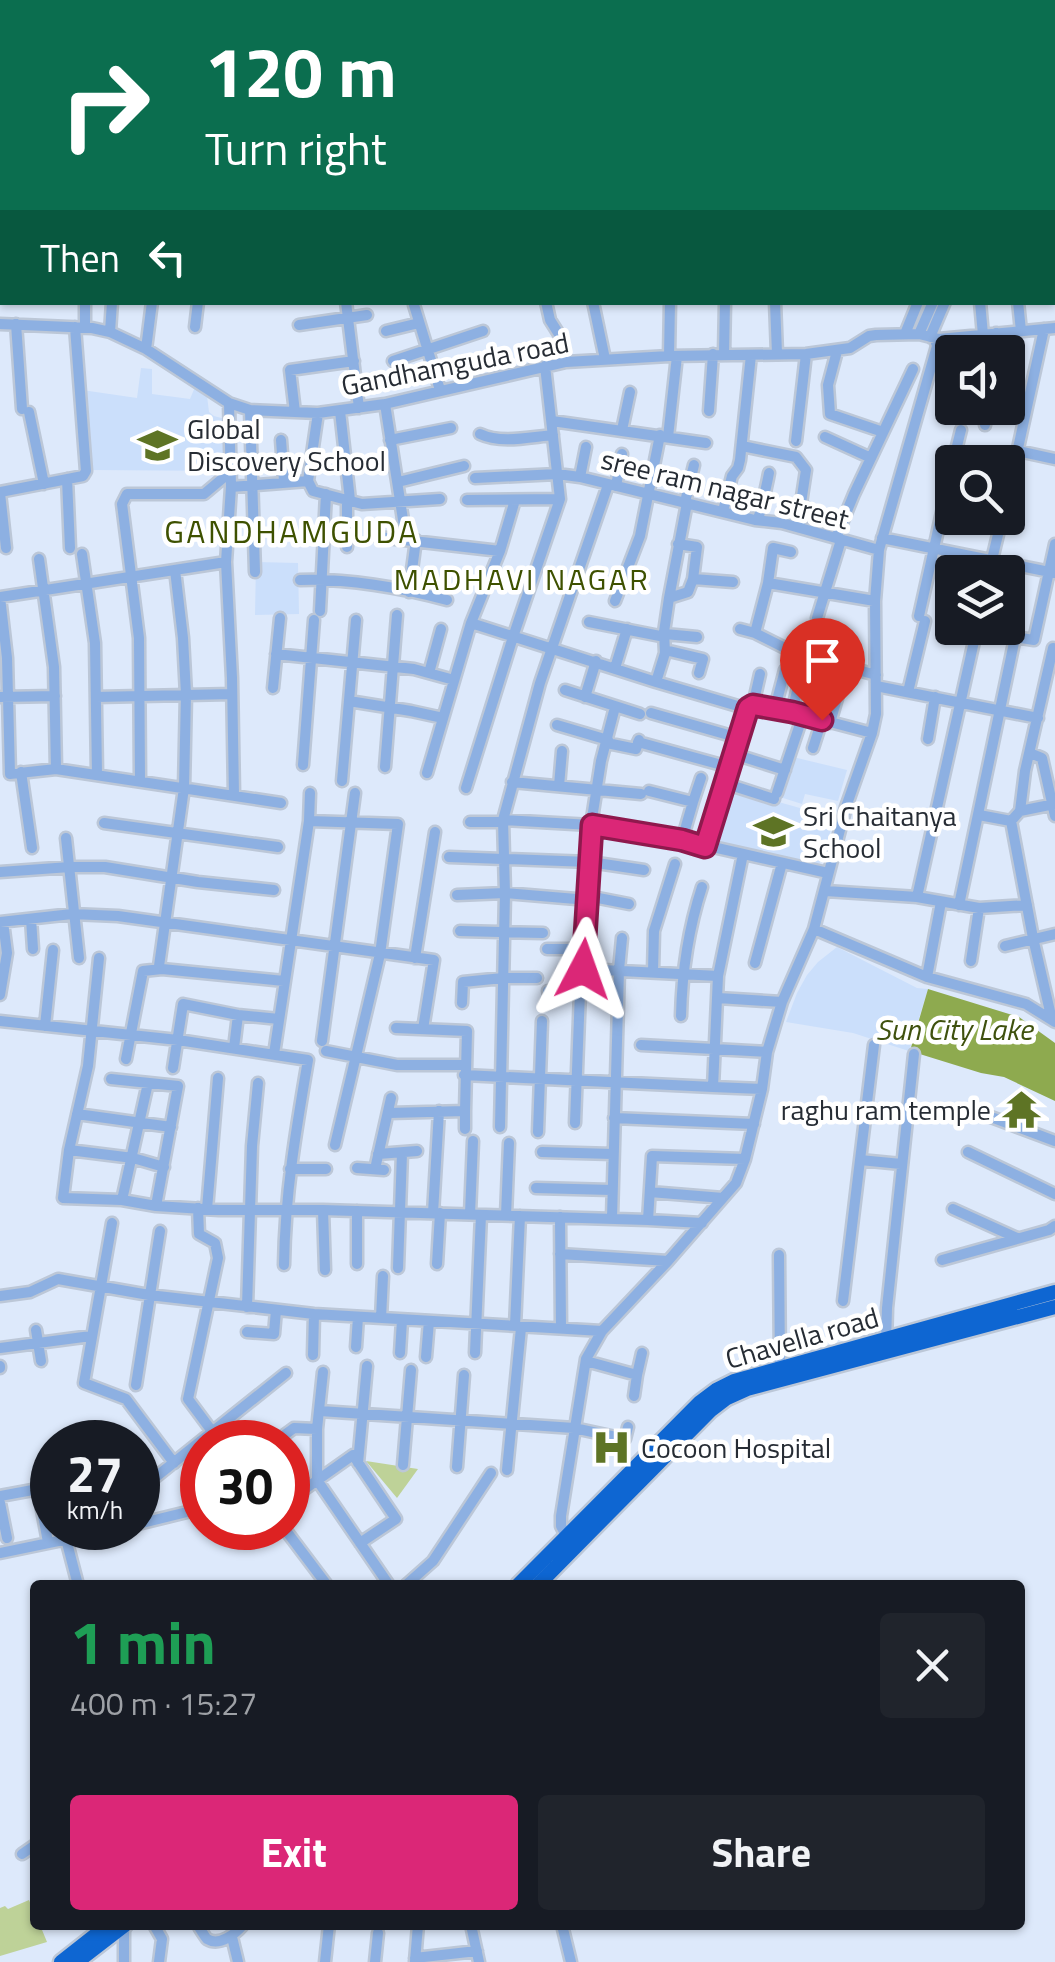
<!DOCTYPE html>
<meta charset="utf-8">
<style>
body{margin:0;font-family:"Titillium Web",sans-serif;background:#20242c;color:#f1f3f6;height:100vh;display:flex;flex-direction:column;font-size:38px;white-space:nowrap}
*{box-sizing:border-box;margin:0}
p{font-size:32px;color:#9ea1a6}
.icon{flex:none;width:55px;height:55px;fill:none;stroke:currentColor;stroke-width:2;stroke-linecap:round;stroke-linejoin:round}
.map{position:relative;flex:1;overflow:hidden}
.side{position:absolute;left:30px;top:1580px;width:995px;height:350px;display:flex;flex-direction:column;background:#171b24;border-radius:10px;box-shadow:0 2px 8px #0004}
.side>*{flex:none}
.guide{position:absolute;left:0px;top:0px;width:1055px;height:305px;box-shadow:0 2px 8px #0004;background:#0b6e4f;color:#fff;overflow:hidden}
.fabs{position:absolute;left:935px;top:335px;display:grid;gap:20px}
.fabs a{display:grid;place-items:center;width:90px;height:90px;border-radius:10px;background:#171b24;box-shadow:0 2px 8px #0004;font-size:50px}
.speed{position:absolute;left:30px;top:1420px;display:flex;gap:20px;font-size:50px;font-weight:700;text-align:center}
.speed>*{display:grid;place-content:center;width:130px;height:130px;border-radius:50%;background:#171b24;box-shadow:0 2px 8px #0004;line-height:1}
.speed small{font-size:25px;font-weight:400}
.speed .limit{border:15px solid #d22;background:#fff;color:#111}
.pin{position:absolute;display:grid;place-items:center;width:85px;height:85px;color:#fff;margin:-102px -42px;border-radius:50% 50% 50% 0;rotate:-45deg;box-shadow:0 0 10px #0007}
.pin .icon{rotate:45deg}
.me{position:absolute;width:110px;margin:-55px;rotate:4deg;stroke-linejoin:round;filter:drop-shadow(0 0 8px #0008)}
.turn{display:flex;align-items:center;gap:35px;height:210px;padding:0 40px;font-size:45px}
.turn .icon{width:130px;height:130px;stroke-width:2.5}
.turn b{display:block;font-size:70px;line-height:85px}
.then{display:flex;align-items:center;height:95px;padding:0 40px;background:#0003;gap:20px;font-size:38px}
.round{display:grid;place-items:center;flex:none;width:105px;height:105px;border-radius:10px;background:#20242c}
.summary{display:flex;align-items:center;justify-content:space-between;height:170px;padding:0 40px}
h1{font-size:60px;font-weight:700;line-height:75px;color:#1e9e55}
.action{display:flex;gap:20px;margin-top:auto;padding:20px 40px}
.action a{flex:1;height:115px;border-radius:10px;background:#db2777;color:#fff;font-size:40px;font-weight:700;line-height:115px;text-align:center}
.action a+a{background:#20242c;color:#f1f3f6}
.map>svg:first-child{display:block}
.built{fill:#cbdffb}
.green{fill:#bed298}
.water{fill:#8eaa4f}
.lines{fill:none;stroke-linecap:round;stroke-linejoin:round}
.river{stroke:#8eaa4f;stroke-width:15}
.minor-casing{stroke:#bcc7d7;stroke-width:15}
.highway-casing{stroke:#bcc7d7;stroke-width:19}
.minor{stroke:#8db0e2;stroke-width:10}
.highway{stroke:#0e66d2;stroke-width:14}
.route-casing{stroke:#8e194d;stroke-width:25}
.route{stroke:#db2777;stroke-width:18}
.labels{text-anchor:middle;stroke-width:9;stroke-linejoin:round;paint-order:stroke}
.street-label{font-size:28px;fill:#262c34;stroke:#fff}
.poi-label{font-size:28px;fill:#262c34;stroke:#fff;text-anchor:start}
.neighbourhood-label{font-size:30px;letter-spacing:2.5px;fill:#3e5100;stroke:#fff}
.water-label{font-size:30px;font-style:italic;fill:#3f510e;stroke:#fff}
.quarter-label{font-size:32px;letter-spacing:2.5px;fill:#3e5100;stroke:#fff}
</style>
<div class="map">
<svg width="1055" height="1962" viewBox="0 0 1055 1962">
<rect width="100%" height="100%" fill="#dde9fb"/>
<path class="built" d="M141,368l11,1v25l38,5 5,-12 12,9 2,16 5,4 11,3 -1,52 -132,-1 -10,-80 55,8z
M256,562l42,1 1,51 -44,1z
M793,757l54,13 -9,31 -33,-7 -3,10 -22,-7z
M729,788l106,30 -17,50 -108,-23z
M837,947l80,41 11,1 -19,62 -56,-18 -67,-11 11,-29 10,-18 11,-13z"/>
<path class="green" d="M366,1461l52,8 -21,29z
M29,1900l6,14v11h5l7,17 -47,14v-48l5,-2 3,3z"/>
<path class="water" d="M928,989l91,28 36,26v58l-51,-24 -23,-4 -71,-22z"/>
<g class="lines">
<path class="river" d="M1052,25l3,-1
M0,103l2,1"/>
<defs>
<path id="minor" d="M0,268h2
M85,302v25
M346,302l13,106
M546,302l4,18 12,19 4,23
M593,302l12,57
M775,302l2,52
M980,302l3,33
M1018,302l3,29
M414,305l26,85
M0,324l92,4 18,4 36,17 83,54 21,7 68,3 67,-9 181,-42 103,-6 137,-2 44,-6 19,-12 7,-1 43,-1 20,5 116,-11
M16,324l6,85
M299,325l68,-10
M195,327l3,-25
M386,331l33,-8
M110,332l2,-30
M905,334l13,-32
M919,334l14,-32
M930,337l15,-35
M936,343l10,6 6,12
M146,349l6,-47
M837,351l-9,34 2,29 53,18
M993,352l3,-19
M724,354l1,-52
M669,356l1,-54
M393,361l90,-30
M229,403l2,84 77,-6
M385,404l21,135
M250,410l5,162
M340,411l10,89
M709,411l4,-57
M29,412l15,72
M295,412l-5,-42 64,-9
M318,413l-10,68 5,10 49,13 78,-5
M552,421l154,22
M985,425l2,-17
M622,430l8,-38
M480,434c21,10 50,3 73,1
M668,437l9,-81
M825,437l46,21
M281,440l3,41
M390,440l61,-12
M796,441l10,-87
M742,446l54,11 10,13 -5,33 5,5 -8,19
M1018,451l37,8
M953,462l8,-32
M580,477l6,-30
M475,478l82,-4 23,3 175,43 27,3 97,27
M67,479l3,69
M398,482l66,-16
M616,486l6,-32
M231,487l-5,75 6,116 2,117
M0,492l83,-16 3,-5 -11,-144
M0,493l6,55
M1008,494l36,-165
M347,499v48
M467,500l93,-1
M685,502l9,-37
M723,511l9,-35 6,-8 2,-8 11,-105
M758,520c4,-16 8,-30 11,-47
M378,537l122,14
M836,538l18,-44 59,-125
M882,538l173,35
M678,544l19,3 -4,32 40,3
M791,552l-18,-4 -5,35 -13,50 36,18 85,24
M82,554l13,89 2,132
M39,559l15,108 2,102
M175,570l8,68 3,56 -2,94 -25,178 3,3 122,12
M989,572l13,-54
M300,580c44,-2 104,8 147,20
M768,583l107,18
M409,592l7,-52
M0,597l7,61 3,116 46,-5 225,34
M0,597l226,-35
M669,598l19,-6 5,-13
M615,601l25,-65 20,-101
M320,611l6,-117
M919,616l33,-149
M817,618l24,-78
M589,622l76,15
M471,623l185,59 92,27
M740,629l15,4
M976,631l58,9 21,-96
M665,634l32,3
M665,650l38,9 -4,14
M276,654l138,15 40,11
M615,668l12,-39
M429,673l12,-44
M656,682l9,-29 -1,-21 5,-34 18,-95
M876,686l162,32
M273,688l7,-70
M565,690l75,24
M908,692l17,-71
M0,697l55,-1
M96,697l136,-3
M585,697l11,-36
M349,701l62,10 32,7
M753,705l39,7 80,21
M775,708l10,-38
M792,712l8,-33
M651,713l88,25
M808,716l9,-33
M830,723l10,-35
M557,725l51,15
M928,739l7,-42
M638,742l91,25
M607,743l29,6 3,-9
M813,748l9,-28
M1030,753l12,5 13,58
M734,754l51,16
M303,765l11,-145
M385,767l12,-152
M21,772l11,76
M427,773l44,-150 29,-72 15,-51
M140,781l-1,-143 -17,-134 5,-10h77l25,-21
M342,781l14,-161
M512,782l129,12
M724,783l50,16
M559,786l3,-35
M466,788l47,-151 47,-138 -15,-133
M649,791l44,11 8,-24
M777,793l26,-78
M1020,811l35,-7
M979,815l32,6
M503,820l88,5 91,15 146,33
M309,821l89,3 -18,130 -45,191
M1011,821l22,117 19,82
M1011,821l9,-10 5,-40 28,-123
M470,822h33
M104,823l174,24
M66,838l13,120
M682,840l11,-38
M705,847l43,-138 5,-4 7,-31
M449,857l141,5 54,8
M0,872l70,-5h35l93,15 76,8
M826,891l91,6 62,11 48,-3
M457,895l48,-2 83,7
M588,896l41,8
M917,897l60,-269
M959,905l56,-267
M31,919l2,30
M0,922l72,-8 46,2 316,44 -11,69
M814,929l113,48 99,27 29,18
M460,931l83,2
M1005,946l50,-12
M547,949h37
M99,958l-11,108 -19,84 -6,48 59,2 34,6 63,4h104l325,10 54,3
M415,958l20,-126
M971,961l8,-53
M755,963l27,-100
M583,969l135,7
M653,971l1,-40 21,-67
M927,977l14,-75
M548,991l32,1
M0,995l7,-42 -4,-31
M718,998l64,4
M462,1003l1,-21 40,-4h34
M681,1016c1,-45 7,-86 21,-129
M0,1021l178,19 130,20c-12,70 -23,134 -24,205
M45,1026l8,-76
M322,1041l33,-248
M641,1045l126,7
M874,1045l-14,115 41,4
M234,1048l4,-33
M326,1051l71,14h68
M274,1054l35,-233 1,-28
M126,1059l17,-88 19,-2
M173,1068l10,-64 55,11 41,4
M464,1075l249,12 5,-111 25,-122
M111,1079l67,7 -22,120
M713,1087l49,2
M389,1113l76,-2 2,-80 -71,-3
M77,1114l94,13
M983,1114l72,27
M614,1118l140,6
M575,1123l5,-131 11,-167 10,-64 14,-54
M500,1127l5,-234 -2,-73 37,-137 68,-198
M465,1129v-18
M538,1132l4,-111
M69,1150l64,8 31,9
M542,1152l71,2
M968,1152l87,42
M378,1154l39,-3
M357,1168l27,2
M290,1169h36
M375,1169l16,-71
M536,1188l76,2
M650,1192l73,6
M122,1200l26,-117
M198,1208l1,26 16,9 3,15 -30,141 32,43
M207,1209l11,-131
M953,1209l64,29
M323,1210l2,60
M433,1213l6,-102
M470,1214l3,-73
M506,1215l3,-72
M560,1217l1,111
M612,1218l7,-248 3,-32
M648,1220l4,-64 93,3
M112,1223l-28,160 42,16 48,64
M560,1254l108,7
M779,1255l1,113
M942,1260l107,-30 6,-4
M357,1264v-53
M437,1264l3,-51
M398,1268l4,-115
M0,1296l30,-4 28,-13 91,16 165,19 288,17
M843,1301l17,-141
M247,1307l5,-161 6,-63
M381,1318l2,-42
M515,1326l5,-110
M36,1330l5,31
M247,1332l27,2 2,-24
M886,1342l1,-34 27,-254
M356,1347l2,-30
M0,1348l91,-12
M400,1353l2,-33
M475,1353l6,-138
M313,1355l1,-41
M426,1357l3,-36
M586,1361l51,14 5,-22
M0,1366v2
M323,1372l-6,57v51l72,105
M136,1385l24,-154
M634,1396l3,-21
M320,1411l254,17 51,11 3,-12
M275,1442l19,-14 23,1
M358,1463l9,-97
M403,1465l8,-95
M457,1467l7,-92
M507,1470l14,-142
M138,1483l14,-3 134,-107
M0,1496l38,-7 10,53
M288,1501l65,-46 43,64 -36,24
M0,1503l7,35
M138,1524l49,-12 15,-12
M284,1528l43,57
M243,1534l8,-6
M66,1539l12,46
M573,1549l-12,-23v-10l25,-157 16,-28 66,-70 68,-78 9,-24 17,-70 5,-37 15,-50 32,-73 32,-122 26,-74 4,-19 -1,-113 4,-51 60,-211
M0,1553l121,-25
M406,1585l27,-24 58,-88
M22,1854l13,-9
M154,1925l8,14 -3,23
M198,1925c0,1 8,13 9,14 13,8 29,-6 36,-14
M471,1925l8,37
M562,1925l9,37
M124,1926v36
M232,1937l6,25
M415,1958l62,-7
M415,1961l3,-36
M325,1962l4,-37
M375,1962l3,-29"/>
<path id="highway" d="M518,1585l182,-183 16,-12 18,-9 321,-89
M538,1585l172,-174 17,-13 20,-9 308,-82
M61,1962l47,-37
M77,1962l48,-37"/>
</defs>
<use href="#minor" class="minor-casing"/>
<use href="#highway" class="highway-casing"/>
<use href="#minor" class="minor"/>
<use href="#highway" class="highway"/>
</g>
<g class="lines">
<defs>
<path id="route" d="M583,969l9,-144 90,15 23,7 43,-139 5,-3 39,7 30,8"/>
</defs>
<use href="#route" class="route-casing"/>
<use href="#route" class="route"/>
</g>
<defs>
<symbol id="school-bare" viewBox="-9 -9 18 18"><path d="M0-5L7-2L0 1L-7-2ZM-4 1L0 2.5L4 1V4Q0 6-4 4Z" fill="#5e7425" stroke="#fff" stroke-width="2.5" paint-order="stroke"/></symbol>
<symbol id="temple-bare" viewBox="-9 -9 18 18"><path d="M0-6L5-2H3V0L6.5 2.5H4V6H1.5V3h-3V6H-4V2.5H-6.5L-3 0V-2H-5Z" fill="#5e7425" stroke="#fff" stroke-width="2.5" paint-order="stroke"/></symbol>
<symbol id="hospital-bare" viewBox="-9 -9 18 18"><path d="M-5-5h3v3.5h4V-5h3V5h-3V1.5h-4V5h-3Z" fill="#5e7425" stroke="#fff" stroke-width="2.5" paint-order="stroke"/></symbol>
</defs>
<g fill-rule="evenodd">
<use href="#school-bare" x="130" y="418" width="55" height="55"/>
<use href="#school-bare" x="746" y="804" width="55" height="55"/>
<use href="#temple-bare" x="994" y="1082" width="55" height="55"/>
<use href="#hospital-bare" x="584" y="1420" width="55" height="55"/>
</g>
<g class="labels">
<g class="street-label">
<text transform="translate(455 364) rotate(-11)" y="10">Gandhamguda road</text>
<text transform="translate(725 489) rotate(14)" y="10">sree ram nagar street</text>
<text transform="translate(802 1338) rotate(-16)" y="10">Chavella road</text>
</g>
<g class="poi-label">
<text x="187" y="439">Global<tspan x="187" dy="32">Discovery School</tspan></text>
<text x="803" y="826">Sri Chaitanya<tspan x="803" dy="32">School</tspan></text>
<text x="991" y="1120" text-anchor="end">raghu ram temple</text>
<text x="641" y="1458">Cocoon Hospital</text>
</g>
<g class="neighbourhood-label">
<text x="522" y="590">MADHAVI NAGAR</text>
</g>
<g class="water-label">
<text x="954" y="1040">Sun City Lake</text>
</g>
<g class="quarter-label">
<text x="292" y="543">GANDHAMGUDA</text>
</g>
</g>
</svg>
<div class="fabs">
<a><svg class="icon" aria-label="sound" viewBox="0 0 24 24"><path d="M4 9h4l5-4v14l-5-4H4zM17 9q2 3 0 6"/></svg></a>
<a><svg class="icon" aria-label="search" viewBox="0 0 24 24"><circle cx="10" cy="10" r="6"/><path d="M15 15l6 6"/></svg></a>
<a><svg class="icon" aria-label="layers" viewBox="0 0 24 24"><path d="M12 4l9 5-9 5-9-5zM3 14l9 5 9-5"/></svg></a>
</div>
<div class="speed"><div>27<small>km/h</small></div><div class="limit">30</div></div>
<div class="pin" style="left:822px;top:720px;background:#d93025"><svg class="icon" aria-label="arrive" viewBox="0 0 24 24"><path d="M6 21V4h12l-3 4 3 4H6"/></svg></div>
<svg class="me" style="left:583px;top:969px" viewBox="-20 -20 40 40"><path d="M0-17L14 15 0 8-14 15z" fill="#db2777" stroke="#fff" stroke-width="4"/></svg>
<div class="guide">
<div class="turn"><svg class="icon" aria-label="right" viewBox="0 0 24 24"><path d="M7 20v-9h11M14 6l5 5-5 5"/></svg><div><b>120 m</b>Turn right</div></div>
<div class="then">Then<svg class="icon" aria-label="left" viewBox="0 0 24 24"><path d="M17 20v-9H6M10 6l-5 5 5 5"/></svg></div>
</div>
<section class="side">
<div class="summary"><div><h1>1 min</h1><p>400 m · 15:27</p></div><a class="round"><svg class="icon" aria-label="close" viewBox="0 0 24 24"><path d="M6 6l12 12M18 6L6 18"/></svg></a></div>
<div class="action"><a>Exit</a><a>Share</a></div>
</section>
</div>
